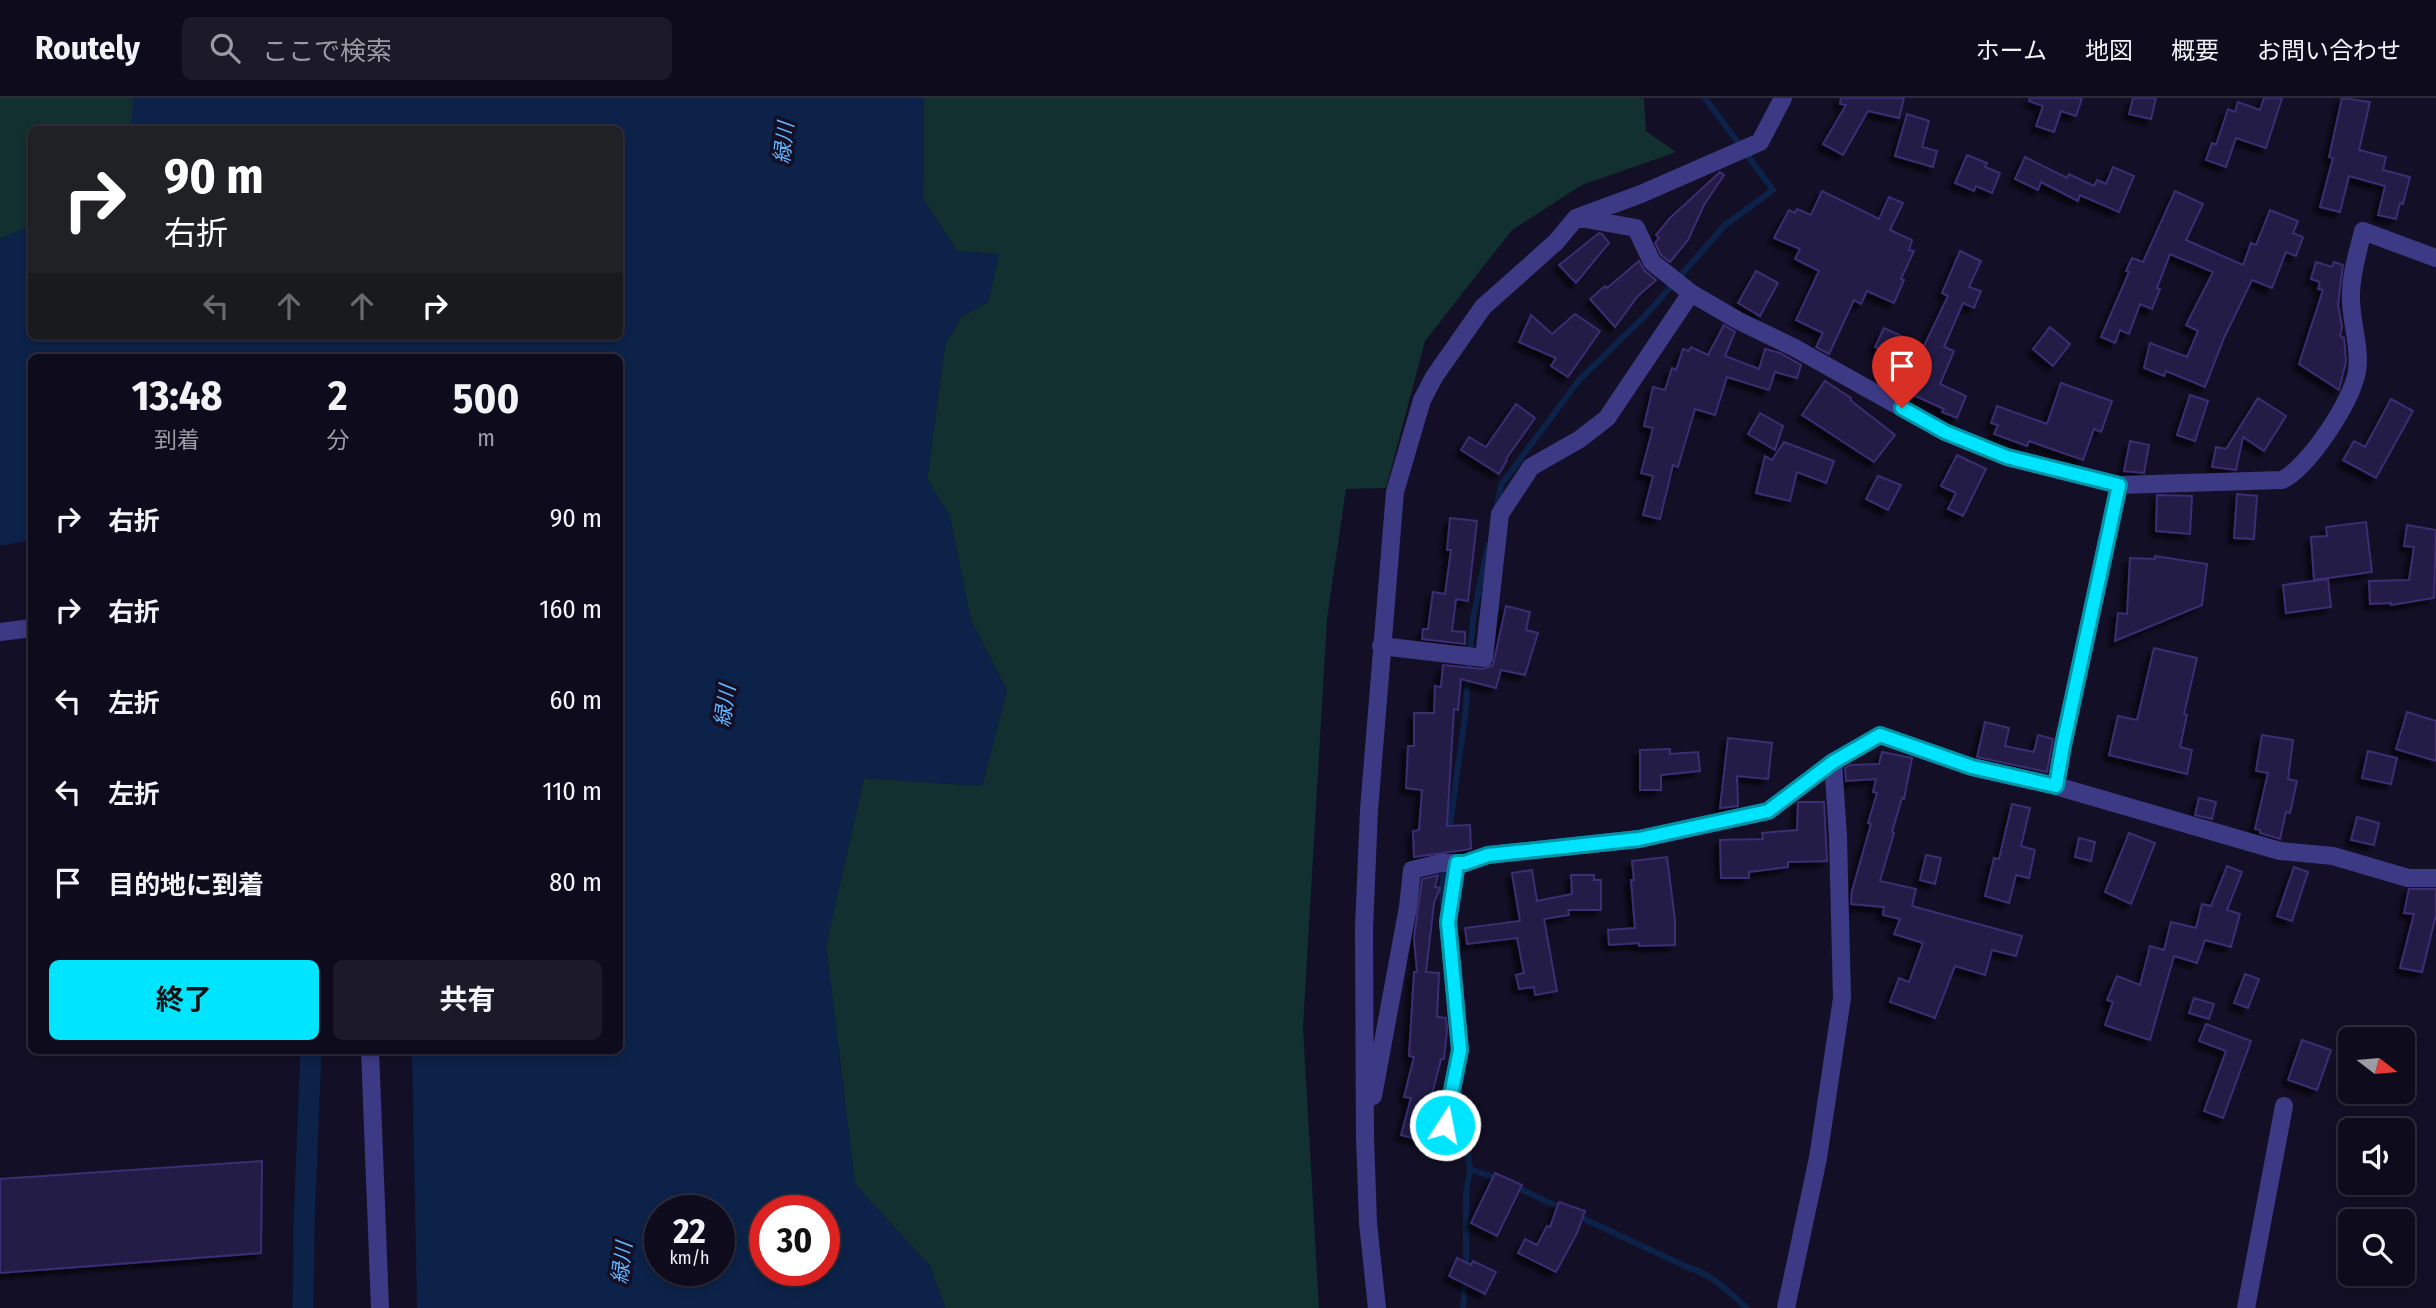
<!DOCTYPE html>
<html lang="ja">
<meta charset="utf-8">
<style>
body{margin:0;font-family:"Fira Sans Condensed","Noto Sans JP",sans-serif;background:#1c1929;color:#f1f3f6;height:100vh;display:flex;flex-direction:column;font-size:26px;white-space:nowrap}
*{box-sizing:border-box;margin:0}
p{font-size:23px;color:#9b9ba3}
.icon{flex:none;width:38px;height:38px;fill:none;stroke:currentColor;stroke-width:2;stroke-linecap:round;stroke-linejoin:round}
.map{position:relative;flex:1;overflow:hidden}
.panel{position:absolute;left:28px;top:256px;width:595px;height:700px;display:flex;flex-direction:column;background:#0e0b1c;border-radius:10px;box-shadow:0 4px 10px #0003,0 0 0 2px #2e2b3b}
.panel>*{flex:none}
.hud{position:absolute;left:28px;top:28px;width:595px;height:214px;border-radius:10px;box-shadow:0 4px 10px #0003,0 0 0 2px #2e2b3b;background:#202124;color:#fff;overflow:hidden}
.needle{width:46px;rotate:106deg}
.fabs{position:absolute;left:2338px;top:929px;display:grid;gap:14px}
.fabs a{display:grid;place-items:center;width:77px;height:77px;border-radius:10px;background:#0e0b1c;box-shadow:0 4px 10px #0003,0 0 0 2px #2e2b3b;font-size:35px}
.speed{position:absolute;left:644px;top:1097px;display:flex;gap:14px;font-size:35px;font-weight:700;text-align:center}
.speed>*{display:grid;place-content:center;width:91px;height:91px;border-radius:50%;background:#0e0b1c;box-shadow:0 4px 10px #0003,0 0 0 2px #2e2b3b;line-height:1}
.speed small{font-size:18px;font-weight:400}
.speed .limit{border:10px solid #d22;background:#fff;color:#111}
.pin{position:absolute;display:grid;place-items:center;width:60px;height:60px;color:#fff;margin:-72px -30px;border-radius:50% 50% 50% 0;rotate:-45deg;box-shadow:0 0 7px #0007}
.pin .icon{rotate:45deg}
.me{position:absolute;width:77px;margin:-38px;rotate:11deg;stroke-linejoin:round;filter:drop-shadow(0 0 5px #0008)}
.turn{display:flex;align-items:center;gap:24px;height:147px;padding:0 21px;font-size:32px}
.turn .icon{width:91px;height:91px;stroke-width:2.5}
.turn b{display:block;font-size:49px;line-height:60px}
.lanes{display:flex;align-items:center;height:66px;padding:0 21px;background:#0003;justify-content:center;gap:35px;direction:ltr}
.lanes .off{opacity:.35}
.eta{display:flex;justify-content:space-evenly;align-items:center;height:119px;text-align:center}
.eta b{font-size:42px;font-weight:700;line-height:49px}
.button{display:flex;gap:14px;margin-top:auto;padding:14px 21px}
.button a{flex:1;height:80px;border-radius:10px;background:#00e5ff;color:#111;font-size:28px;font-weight:700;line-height:80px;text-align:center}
.button a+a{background:#1c1929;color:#f1f3f6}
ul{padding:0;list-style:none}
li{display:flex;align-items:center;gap:21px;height:91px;padding:0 21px}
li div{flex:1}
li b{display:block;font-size:26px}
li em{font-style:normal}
header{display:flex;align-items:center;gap:42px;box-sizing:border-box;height:98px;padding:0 35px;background:#0e0b1c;border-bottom:2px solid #2e2b3b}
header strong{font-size:33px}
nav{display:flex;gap:38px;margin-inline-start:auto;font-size:24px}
.search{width:490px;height:63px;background:#1c1929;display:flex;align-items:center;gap:18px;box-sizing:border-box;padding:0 24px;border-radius:10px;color:#9b9ba3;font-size:26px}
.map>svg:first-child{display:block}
.green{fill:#12302f}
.water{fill:#0c2248;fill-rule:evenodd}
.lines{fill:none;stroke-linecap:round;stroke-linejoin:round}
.stream{stroke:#0c2248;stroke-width:6}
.canal{stroke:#0c2248;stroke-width:21}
.building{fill:#241b47;stroke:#3b2d73;stroke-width:2;filter:url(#shadow)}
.minor{stroke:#3d3a85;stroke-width:18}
.route-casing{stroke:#0095a6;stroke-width:18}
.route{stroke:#00e5ff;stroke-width:12}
.labels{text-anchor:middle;stroke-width:7;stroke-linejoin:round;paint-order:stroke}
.water-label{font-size:21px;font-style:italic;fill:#62b6ff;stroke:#130f26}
</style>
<header>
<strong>Routely</strong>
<div class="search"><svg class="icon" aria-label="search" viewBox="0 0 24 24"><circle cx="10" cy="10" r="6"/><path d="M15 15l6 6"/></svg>ここで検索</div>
<nav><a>ホーム</a><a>地図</a><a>概要</a><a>お問い合わせ</a></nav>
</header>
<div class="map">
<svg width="2436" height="1210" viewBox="0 0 2436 1210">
<defs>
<filter id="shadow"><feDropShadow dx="-5.5" dy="5.5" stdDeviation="2" flood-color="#0009"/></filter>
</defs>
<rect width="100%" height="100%" fill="#130f26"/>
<path class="green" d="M0,0h242l-53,31 -157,1 -1,96 -31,13z
M924,0h720l2,33 30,21 -94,33 -70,45 -87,111 -39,147 -40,1 -19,130 -24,408 16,281h-374l-15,-42 -75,-81 -29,-240 38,-167 118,8 25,-96 -36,-69 -21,-104 -23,-38 18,-134 16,-28 27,-15 11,-48 -42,-3 -34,-52z"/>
<path class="water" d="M134,0h790l-1,101 34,52 42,3 -11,48 -27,15 -16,28 -18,134 23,38 21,104 36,69 -25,96 -118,-8 -38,167 29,239 75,82 15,42h-528l-5,-258h208v-693h-588l-1,183 -31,6v-307l31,-13 1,110h588v-206l-486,-1 -3,-7zM660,1113h59v59h-59zM765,1113h59v59h-59z"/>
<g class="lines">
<path class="stream" d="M1496,412l5,-25 78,-105 65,-63 81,-92 48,-35 -68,-92
M1449,734l16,-116 8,-97 15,-74
M1443,807l-1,-18 3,-23
M1459,992l11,79 -4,25v79l-3,35
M1470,1071l28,10
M1514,1088l51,24
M1578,1118l109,51c25,7 41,24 60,41"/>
<path class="canal" d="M303,1210l1,-84 7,-174"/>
</g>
<path class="building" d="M1841,0h63l-5,20 -31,-7 -25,44 -20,-11 23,-39 -6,-1z
M2030,0h52l-6,18 -15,-5 -7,21 -18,-6 7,-20 -14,-5z
M2133,0h23l-5,21 -22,-5z
M2264,0h18l-16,50 -30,-10 -10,29 -20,-7 6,-17 4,2 12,-36 7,3 3,-10 22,8z
M2342,0l28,4 -11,48 27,7 -3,13 27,7 -7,27 -3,-1 -4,16 -18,-4 7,-29 -36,-10 -9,36 -20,-5 13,-49 -4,-1z
M1907,16l22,7 -7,26 15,4 -4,16 -38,-11z
M1967,57l20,8 -2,4 15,6 -8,20 -16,-7 -2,5 -19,-8z
M2025,59l42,21 2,-4 25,12 3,-6 9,4 7,-17 21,9 -15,36 -39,-17 -2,6 -37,-19 -3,8 -23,-11z
M1720,74l4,3 -20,30 -16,35 -18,22 -9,-7 -6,-12 4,-5 -3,-3 14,-17z
M1822,93l57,28 10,-22 14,6 -13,27 22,10 -3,10 5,1 -13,28 3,1 -10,23 -27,-12 -6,13 -7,-4 -25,54 -13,-7 7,-14 -27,-13 23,-49 -24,-12 5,-10 -26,-11 15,-28 6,3 2,-4 14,6z
M2175,93l28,13 -17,36 57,25 8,-22 5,2 14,-35 28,11 -5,12 10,4 -7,19 -10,-4 -14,36 -20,-8 -28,58 -19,49 -39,-16 -2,5 -20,-8 6,-25 37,14 11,-26 -12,-6 27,-53 -43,-18 -13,34 3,1 -8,20 -12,-5 -11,30 -9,-4 -5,13 -14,-6 28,-65 -3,-1 6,-13 11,4z
M1599,135l3,1 7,9 -33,40 -17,-18z
M1960,153l21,10 -12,26 12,4 -7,17 -11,-5 -19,44 10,4 -14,33 26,12 -9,22 -15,-6 2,-3 -33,-15 4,-7 -35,-16 9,-18 -14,-6 9,-19 40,18 24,-50 -6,-3z
M1639,163l5,9 12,10 -18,16 -23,31 -25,-28 15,-13 2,2z
M2316,164l16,5 2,-5 9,3 -5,40 4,22 -2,9 4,2 2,23 -7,29 -40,-26 24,-74 -5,-1 2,-7 -9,-3z
M1756,173l22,12 -18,33 -22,-13z
M1575,216l25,17 -32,46 -17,-11 5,-8 -37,-16 12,-27 21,19z
M1724,227l11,7 -10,24 34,13 6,-20 15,4 21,12 -4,13 -22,-6 -6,18 -42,-13 -12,38 -20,-6 -17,58 -5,-2 -13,54 -17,-4 10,-39 -12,-3 12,-45 -9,-2 9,-39 12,3 7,-22 4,2 7,-21 6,2 2,-4 17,8z
M2050,229l20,17 -17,22 -20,-17z
M1825,283l26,17 -1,2 45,35 -21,27 -72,-47z
M2061,285l51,18 -11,31 -7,-3 -11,31 -54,-19 -2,5 -33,-12 4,-9 -7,-2 6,-17 50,18z
M2190,297l18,6 -13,40 -18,-6z
M2258,300l28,18 -22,35 -21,-14 -7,33 -24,-3 4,-20 10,2z
M2391,301l22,12 -37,67 -33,-18 11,-19 11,6z
M1516,306l19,14 -29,41 1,1 -8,14 -38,-24 8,-13 17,10z
M1760,315l23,13 -8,24 -27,-16z
M2130,343l19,4 -5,28 -20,-2z
M1784,344l50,19 -8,22 -29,-11 -7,29 -34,-8 9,-37 7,4z
M1957,357l29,14 -23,47 -15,-7 8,-16 -15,-7z
M1878,378l23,9 -13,25 -22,-11z
M2237,396l20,2 -3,43 -20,-1z
M2157,397l35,1 -2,38 -34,-3z
M1450,420l27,3 -9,80 -12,-2 -4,32 13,1v12l-43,-5 1,-10h5l5,-37 12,2 6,-44h-4z
M2366,424l6,50 -58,8 -3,-43 16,-1 -1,-9z
M2407,427l29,5 -2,68 -43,7v-2l-21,1 -1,-23 40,-1 5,-33 -10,-1z
M2155,458l52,8 -5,41 -87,36 3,-28 9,1 3,-56 25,1z
M2328,481l3,28 -45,6 -3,-28z
M1506,508l24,6 -4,18 12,3 -13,42 -24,-5 -5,18 -35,-9 -3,31 -4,-1 -7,117 23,-1 1,24 -57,8 -1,-26 6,-1 3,-40 -16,-2 2,-42h6v-33h20l1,-27 6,1 2,-22 40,4 10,-4z
M2154,550l43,10 -13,56 3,1 -7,32 12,3 -5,24 -78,-19 9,-39 19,4z
M2407,614l29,9v40l-40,-12z
M1985,624l24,6 -4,18 29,6 4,-17 15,4 -6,33 -70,-15z
M2262,637l31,5 -5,39 9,2 -7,32 -4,-1 -6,27 -20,-6v-3l-5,-1 13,-56 -12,-2z
M1728,640l44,5 -4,36 -31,-3 1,30 -18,2z
M1670,651v5l28,-2 2,19 -39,4v15h-21v-40z
M2368,653l29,7 -6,26 -29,-6z
M1882,654l30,6 -8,41 -2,-1 -10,34 2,1 -14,48 36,8 -4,17 110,30 -6,20 -24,-6 -7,25 -30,-9 -20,52 -45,-16 9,-24 10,4 14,-39 -29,-9 6,-15 -17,-4 1,-8 -33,-3 1,-13 19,-67 -3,-1 9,-30 -4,-1 3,-13 -30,2 -1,-13 5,-3 29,-1z
M2199,700l17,4 -4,17 -17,-4z
M1798,704h26l3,59 -39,1v5l-39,5v6h-28l-1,-38 43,-1 -1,-6 35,-3z
M2012,706l18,4 -9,38 14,4 -6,28 -13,-3 -7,28 -24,-7 9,-38 5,1z
M2357,719l22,6 -5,22 -23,-5z
M2129,735l26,10 -24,61 -26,-12z
M2079,740l16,4 -4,19 -16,-4z
M1926,757l15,3 -6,26 -15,-4z
M1667,759l8,63v25l-36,1v-3l-30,2 -1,-15 27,-2 -4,-48h3l-2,-19z
M2227,768l15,6 -15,38 13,4 -9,33 -26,-7 -8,23 -23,-7 -24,84 -45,-15 8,-23 -6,-2 10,-24 23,9 10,-39 14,4 7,-28 25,6 6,-24 9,2z
M2294,769l14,5 -16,49 -15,-5z
M1532,772l5,31 35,-7 -1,-19h23v5h7v30h-33l1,5 -25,4 13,72 -22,4 -1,-8 -15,2 -3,-14 8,-2 -7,-35 -50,6 -2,-16 55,-7 -8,-48z
M1438,777l-3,12 5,1 -6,15 -8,69 13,1 -2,44 9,1 1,12 -3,29h-3l-13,51 4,1 -8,30 -23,-6 10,-37 -7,-1 10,-40 -5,-1 5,-84h3l-3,-34 8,-59z
M2409,791h27v26l-14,57 -22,-4 14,-54 -10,-1z
M2245,876l14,5 -11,29 -14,-5z
M2194,900l20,6 -5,15 -20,-6z
M2206,926l45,17 -28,77 -19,-7 22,-60 -27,-10z
M2302,942l29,10 -14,40 -29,-10z
M262,1063l-1,92 -261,20v-94z
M1495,1075l27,12 -25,51 -26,-13z
M1559,1104l26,9 -8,22 -21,39 -38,-19 7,-14 12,6 10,-19 3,1z
M1457,1160l14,7 2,-4 23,11 -11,22 -36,-18z"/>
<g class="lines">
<path class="minor" d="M1580,120l56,10 16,34 39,31 48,28 56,27 150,84 62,25 112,28 163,-5c26,-12 71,-80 75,-109 4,-24 -7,-51 -6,-76 0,-22 7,-43 12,-64l73,27
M0,534l32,-4
M1381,548l103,12 16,-144 31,-47 49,-28 27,-21 84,-125
M2056,688l7,-41 56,-260
M370,952l10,258
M1373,998l35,-189 4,-37 29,-7h24l23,-8 151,-16 129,-28 65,-49 47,-27 92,32 84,19 224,65 53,5 75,22h28
M1445,1027l15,-75 -12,-129 9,-58
M1377,1210l-9,-85 -3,-86 -1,-209 5,-118 26,-318 27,-92 12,-23 49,-70 73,-65 20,-24 65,-24 119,-52 23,-44
M1786,1210l32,-150 24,-160 -4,-162 -5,-74
M2246,1210l38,-202"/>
</g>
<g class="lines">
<defs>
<path id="route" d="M1445,1027l15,-75 -12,-128 9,-59h8l23,-8 151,-16 129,-28 65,-49 47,-27 92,32 84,19 7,-41 56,-260 -112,-28 -62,-25 -43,-24"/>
</defs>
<use href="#route" class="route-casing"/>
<use href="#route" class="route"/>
</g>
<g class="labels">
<g class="water-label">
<text transform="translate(784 45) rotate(-84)" y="7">緑川</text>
<text transform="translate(725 608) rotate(-82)" y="7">緑川</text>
<text transform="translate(622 1165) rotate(-83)" y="7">緑川</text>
</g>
</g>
</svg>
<div class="fabs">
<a><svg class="needle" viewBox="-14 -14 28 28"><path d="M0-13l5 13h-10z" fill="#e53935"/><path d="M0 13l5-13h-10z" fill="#9b9ba3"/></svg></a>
<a><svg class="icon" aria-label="sound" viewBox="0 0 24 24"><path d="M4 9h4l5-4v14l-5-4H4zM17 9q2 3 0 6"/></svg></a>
<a><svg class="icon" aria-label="search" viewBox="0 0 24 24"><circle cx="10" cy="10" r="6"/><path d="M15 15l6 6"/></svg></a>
</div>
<div class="speed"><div>22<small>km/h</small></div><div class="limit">30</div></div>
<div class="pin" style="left:1902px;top:310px;background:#d93025"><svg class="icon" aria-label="arrive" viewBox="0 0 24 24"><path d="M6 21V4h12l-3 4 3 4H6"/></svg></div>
<svg class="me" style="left:1445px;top:1027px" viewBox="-20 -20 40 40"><circle r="17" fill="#00e5ff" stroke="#fff" stroke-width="3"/><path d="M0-11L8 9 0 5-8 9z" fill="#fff"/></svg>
<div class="hud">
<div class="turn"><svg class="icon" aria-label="right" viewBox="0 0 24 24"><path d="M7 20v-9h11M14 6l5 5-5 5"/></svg><div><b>90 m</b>右折</div></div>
<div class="lanes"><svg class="icon off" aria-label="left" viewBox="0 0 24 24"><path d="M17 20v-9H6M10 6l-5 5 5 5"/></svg><svg class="icon off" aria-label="ahead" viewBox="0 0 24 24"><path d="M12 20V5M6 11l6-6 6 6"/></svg><svg class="icon off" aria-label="ahead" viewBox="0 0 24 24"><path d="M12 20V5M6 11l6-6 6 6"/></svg><svg class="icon" aria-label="right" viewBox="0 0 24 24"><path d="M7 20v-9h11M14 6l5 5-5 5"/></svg></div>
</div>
<section class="panel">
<div class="eta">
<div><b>13:48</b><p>到着</p></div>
<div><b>2</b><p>分</p></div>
<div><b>500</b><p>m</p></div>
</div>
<ul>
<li><svg class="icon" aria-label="right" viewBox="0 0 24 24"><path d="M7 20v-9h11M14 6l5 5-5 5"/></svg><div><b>右折</b></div><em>90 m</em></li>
<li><svg class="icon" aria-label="right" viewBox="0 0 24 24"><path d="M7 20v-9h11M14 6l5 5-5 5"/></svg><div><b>右折</b></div><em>160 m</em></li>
<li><svg class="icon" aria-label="left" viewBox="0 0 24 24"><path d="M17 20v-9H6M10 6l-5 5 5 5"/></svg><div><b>左折</b></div><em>60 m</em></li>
<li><svg class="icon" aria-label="left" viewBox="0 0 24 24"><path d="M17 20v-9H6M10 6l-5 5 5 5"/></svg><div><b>左折</b></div><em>110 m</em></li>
<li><svg class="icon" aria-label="arrive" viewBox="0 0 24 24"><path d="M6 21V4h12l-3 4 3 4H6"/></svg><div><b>目的地に到着</b></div><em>80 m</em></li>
</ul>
<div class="button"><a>終了</a><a>共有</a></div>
</section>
</div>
